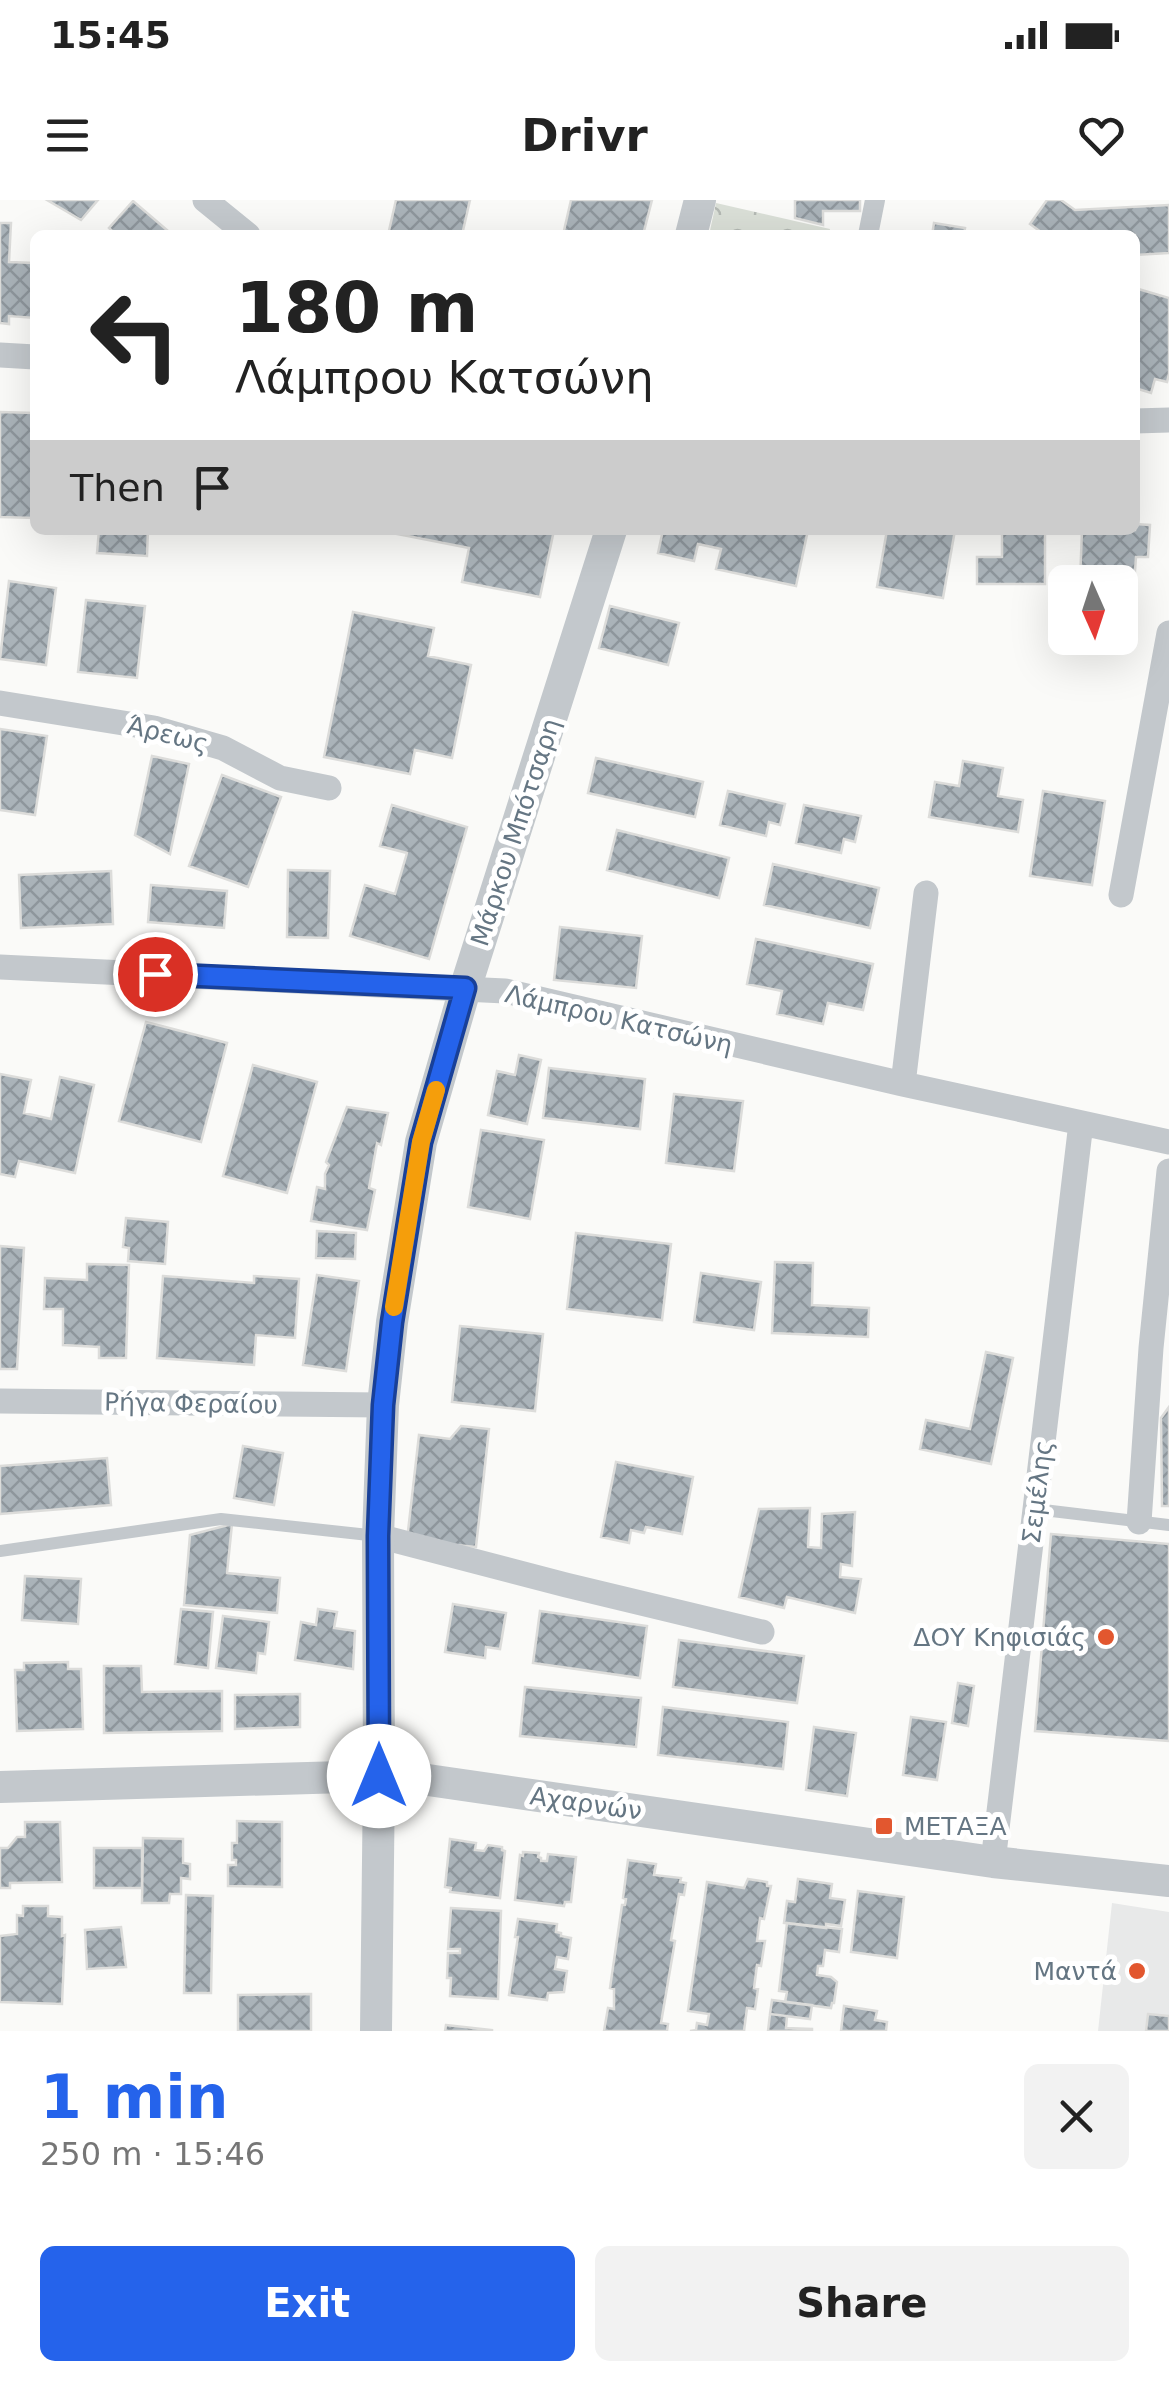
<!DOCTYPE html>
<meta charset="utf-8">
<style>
body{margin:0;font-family:"DejaVu Sans",sans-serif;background:#f2f2f2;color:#222;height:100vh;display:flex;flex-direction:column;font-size:38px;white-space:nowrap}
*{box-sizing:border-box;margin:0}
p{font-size:32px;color:#767676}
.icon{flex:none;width:55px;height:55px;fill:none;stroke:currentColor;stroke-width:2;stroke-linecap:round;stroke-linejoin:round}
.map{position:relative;height:1831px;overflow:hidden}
.side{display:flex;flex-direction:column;background:#fff;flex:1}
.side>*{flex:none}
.top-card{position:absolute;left:30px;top:30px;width:1110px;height:305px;border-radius:15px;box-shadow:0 10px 40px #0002;background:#fff;color:#222;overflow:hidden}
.needle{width:65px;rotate:177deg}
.controls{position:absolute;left:1048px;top:365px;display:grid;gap:20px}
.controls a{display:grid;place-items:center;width:90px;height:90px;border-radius:15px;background:#fff;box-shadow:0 10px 40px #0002;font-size:50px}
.pin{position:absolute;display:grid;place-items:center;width:85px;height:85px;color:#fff;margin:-42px;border:5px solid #fff;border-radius:50%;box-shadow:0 2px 10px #0007}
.me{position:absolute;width:110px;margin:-55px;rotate:0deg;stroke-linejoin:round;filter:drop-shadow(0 0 8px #0008)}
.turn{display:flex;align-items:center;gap:35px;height:210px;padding:0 40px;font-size:45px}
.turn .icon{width:130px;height:130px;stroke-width:2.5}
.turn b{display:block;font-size:70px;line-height:85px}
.then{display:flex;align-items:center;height:95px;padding:0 40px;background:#0003;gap:20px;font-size:38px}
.round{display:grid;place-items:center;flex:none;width:105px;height:105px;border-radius:15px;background:#f2f2f2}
.head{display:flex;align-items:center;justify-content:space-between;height:170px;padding:0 40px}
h1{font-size:60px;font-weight:700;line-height:75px;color:#2563eb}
.action{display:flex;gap:20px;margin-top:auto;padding:20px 40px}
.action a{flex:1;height:115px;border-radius:15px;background:#2563eb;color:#fff;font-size:40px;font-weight:700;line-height:115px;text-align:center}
.action a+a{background:#f2f2f2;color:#222}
.status{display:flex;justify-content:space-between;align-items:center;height:70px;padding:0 50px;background:#fff;direction:ltr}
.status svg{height:28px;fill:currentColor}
header{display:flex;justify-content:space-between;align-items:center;height:130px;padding:0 40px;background:#fff;font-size:45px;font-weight:700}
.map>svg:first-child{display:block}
.built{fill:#e8e9e9}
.park{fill:url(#park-crowns)}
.building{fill:url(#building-cross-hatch);stroke:#dcdcda;stroke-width:2.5}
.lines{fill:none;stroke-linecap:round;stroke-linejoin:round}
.service{stroke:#c3c8cc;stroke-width:12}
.pedestrian{stroke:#c3c8cc;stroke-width:20}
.minor{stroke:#c3c8cc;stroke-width:25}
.tertiary{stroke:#c3c8cc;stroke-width:32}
.route-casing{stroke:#184099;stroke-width:25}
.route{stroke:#2563eb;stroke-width:18}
.slow{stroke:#f59e0b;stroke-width:18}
.poi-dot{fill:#e2572f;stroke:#fff;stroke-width:4}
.labels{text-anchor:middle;stroke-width:10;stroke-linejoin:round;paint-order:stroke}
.street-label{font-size:25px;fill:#657683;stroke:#fff}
.poi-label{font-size:25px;fill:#657683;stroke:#fff;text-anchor:end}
</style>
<div class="status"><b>15:45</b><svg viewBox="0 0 49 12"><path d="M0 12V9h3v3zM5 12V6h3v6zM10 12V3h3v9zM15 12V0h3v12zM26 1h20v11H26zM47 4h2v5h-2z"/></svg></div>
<header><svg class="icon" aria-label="menu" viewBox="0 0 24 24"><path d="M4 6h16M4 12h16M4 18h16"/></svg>Drivr<svg class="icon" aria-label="heart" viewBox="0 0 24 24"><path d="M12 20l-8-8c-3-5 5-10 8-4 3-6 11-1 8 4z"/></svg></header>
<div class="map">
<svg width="1169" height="1831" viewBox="0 0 1169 1831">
<defs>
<pattern id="park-crowns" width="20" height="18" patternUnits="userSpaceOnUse" patternTransform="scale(2.5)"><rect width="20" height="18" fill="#dadfd7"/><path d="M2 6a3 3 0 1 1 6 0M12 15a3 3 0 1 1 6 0" fill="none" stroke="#b4b9b4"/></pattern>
<pattern id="building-cross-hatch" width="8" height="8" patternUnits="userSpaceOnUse" patternTransform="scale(2.5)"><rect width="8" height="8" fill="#aab3b9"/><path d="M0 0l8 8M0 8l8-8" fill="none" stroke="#8e969c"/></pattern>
</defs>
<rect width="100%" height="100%" fill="#fafaf8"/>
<path class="built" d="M1112,1703l57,9v119h-71z"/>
<path class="park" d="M716,3l114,26 -1,6h-120z"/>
<path class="building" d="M47,0h51l-17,20z
M396,0h74l-8,35h-74z
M571,0h81l-9,35h-80z
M795,0h65v11h-37v14l-28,-7z
M1047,0h14l14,10 94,-5v48l-34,2v-20h-90l-15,-11z
M133,1l35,30 -3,4h-49l-7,-7z
M0,23h11l-2,39 26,1v55l-26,-2v8l-9,-1z
M934,23l31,5 -1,7h-32z
M1135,88l34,10v76l-2,8 -12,-3 -4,14 -16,-5z
M0,212l35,1v105l-35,-1z
M1135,324l15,1 -2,32h-12l-2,28h-14v-3h-40l2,-52h53z
M99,330h49l-1,26 -50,-3z
M377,330h177l-14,67 -78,-15 7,-34z
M663,330l111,1 34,-1 -12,56 -80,-17 5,-20 -23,-5 -4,17 -36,-8z
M887,330h68l-12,68 -66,-11z
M1002,330h43v54h-68v-27h25z
M9,381l47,7 -10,77 -46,-6z
M86,400l59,6 -8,72 -59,-6z
M610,406l69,17 -11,42 -69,-17z
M353,412l81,16 -6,28 43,9 -19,93 -37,-8 -5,24 -86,-17z
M0,529l47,7 -12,79 -35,-5z
M152,556l37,8 -19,90 -35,-19z
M596,558l107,24 -8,35 -107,-24z
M963,561l40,7 -5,28 25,4 -5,32 -89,-15 6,-35 24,4z
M222,575l59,22 -33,90 -59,-21z
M728,591l57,13 -5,21 -11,-3 -3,14 -46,-11z
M1043,591l62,10 -13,84 -62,-9z
M392,605l75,22 -38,132 -79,-23 15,-51 30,9 12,-41 -27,-7z
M804,605l57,11 -6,26 -11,-3 -3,14 -45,-10z
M617,630l112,28 -10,40 -112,-28z
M773,664l106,24 -9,40 -106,-23z
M288,670l42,1 -2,67 -41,-1z
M111,671l2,53 -92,4 -2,-53z
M151,685l76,6 -3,37 -76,-6z
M560,727l82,9 -6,52 -82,-8z
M756,739l117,25 -10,46 -35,-7 -5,21 -46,-10 5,-23 -35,-7z
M146,822l81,21 -26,99 -82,-21z
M519,855l22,5 -14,64 -39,-9 9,-44 18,4z
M253,865l64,17 -30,111 -64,-17z
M549,868l96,11 -5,50 -97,-11z
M0,874l31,6 -7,33 27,6 9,-42 34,8 -19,88 -56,-12 -4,16 -15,-3z
M674,894l69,7 -9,70 -68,-8z
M347,907l41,6 -7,32 -4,-2 -8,45 6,2 -8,40 -56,-9 6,-34 8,2v-15l4,-9 -3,-3z
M481,930l63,10 -14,79 -62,-12z
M126,1018l42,4 -3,42 -37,-3 1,-13 -6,-1z
M317,1031l39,2 -1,26 -39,-1z
M576,1033l95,11 -9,76 -95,-11z
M0,1046l24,2 -7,121h-17z
M775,1062l38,1 -1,42 57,3 -1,29 -96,-4z
M87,1064l42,1 -3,93h-27v-11l-36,-2v-36h-19l1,-31 42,2z
M701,1073l60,9 -7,48 -60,-8z
M317,1075l42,6 -13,90 -43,-6z
M163,1076l91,7v-7l45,3 -4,59 -39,-3 -2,30 -97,-7z
M460,1126l83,8 -8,77 -83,-9z
M986,1152l27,6 -22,106 -71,-15 6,-29 44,9z
M1169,1207v99h-7l-1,-88z
M461,1226l28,3 -13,118 -69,-7 12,-105 31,4z
M243,1246l40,7 -9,52 -40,-7z
M107,1258l4,47 -111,9v-48z
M616,1262l77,15 -11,57 -36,-7 -2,6 -13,-3 -2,13 -28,-6z
M810,1308l-2,39 13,1 1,-34 33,-2 -3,54 -11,-2 -1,13 21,2 -6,34 -68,-16 -3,11 -45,-11 20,-88z
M232,1324l-5,49 53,5 -3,35 -93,-8 6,-70z
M1051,1334l118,10v197l-134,-10z
M25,1376l56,3 -3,45 -56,-4z
M453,1404l53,9 -6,36 -14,-2 -1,11 -40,-6z
M181,1409l32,3 -5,56 -33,-4z
M318,1409l19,3 -3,16 21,3 -2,38 -58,-9 6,-38 15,3z
M540,1411l107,15 -7,52 -107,-15z
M223,1416l46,6 -4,32 -7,-1 -2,20 -40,-5z
M679,1440l125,16 -7,47 -124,-16z
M68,1462v7h13l2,60 -66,2 -2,-61h9v-7z
M104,1466h37l1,26 80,-1v40l-118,2z
M958,1483l16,3 -6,40 -16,-3z
M525,1487l116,11 -5,49 -116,-11z
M300,1494v33l-65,2v-34z
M663,1507l125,15 -5,47 -125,-14z
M911,1517l35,5 -9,58 -34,-5z
M814,1527l42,6 -9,63 -41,-6z
M237,1621l45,1v65l-54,-1v-21h8v-5h-4v-17h5z
M25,1622h35l2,60 -52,1v5h-10v-40h8l9,-11h8z
M143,1638l40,1v24l7,1v15l-9,-1v16h-11l-1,9h-27z
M450,1639l26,4 -1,7 9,1 4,-6 14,2v3l3,1 -5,47 -50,-6 1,-4 -6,-1z
M94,1648h48v40h-48z
M523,1652l16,1 -1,4 3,1v3h6l1,-7 28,3 -5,45h-6l-1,4 -49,-6 5,-45 3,1z
M628,1660l28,4 -2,11 27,3 -1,4 6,1 -2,12 -5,-1 -8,46 4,1 -14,82 7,1 -1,7h-63l4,-23 6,1v-20l-4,-1 12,-83h3l1,-6 -3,-1z
M748,1679l19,3v4h4l-7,33 -4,-1 -3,23h8l-4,25 -4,-1 -3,23 4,1 -3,20 -8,-1 -3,23h-54l6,-1 1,-7 10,2 2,-11 -21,-3 19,-129 37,6z
M798,1679l34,5 -2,14 15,2 -4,26 -15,-2v4l-42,-5 3,-22 8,1z
M858,1691l46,6 -7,61 -46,-6z
M186,1695l27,1 -2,97h-27z
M23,1706h25v10l14,1v19l3,-1 -3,69 -62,-2v-66l17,-2v-19l6,1z
M451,1708l50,3 -3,88 -48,-3 1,-18h-4l1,-25h12v-4h-12z
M518,1719l39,5 -1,8 5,1v3l10,2 -3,21 -11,-2 -2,12 12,2 -3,21 -16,1 -1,7 -38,-5 9,-58h-3z
M787,1723l55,6 -3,23 -14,-2 -2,16h-5l-1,9 14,2 6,5 -3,21h-2l-1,5 -46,-6 2,-10 -8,-1z
M121,1727l5,40 -39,2 -2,-39z
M311,1794v37h-73v-36z
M772,1800l40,5 -2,14 -40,-5z
M844,1806l33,5 -2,9 12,2 -1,9h-45z
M770,1814l17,2 -1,12 26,1v2h-44z
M1148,1814l21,2v15h-23z
M446,1825l46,5v1h-47z"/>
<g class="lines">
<path class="service" d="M1035,1309l134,16
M0,1351l221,-32 157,17"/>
<path class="pedestrian" d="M868,35l7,-35"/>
<path class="minor" d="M205,0l43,35
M0,155l35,2
M1135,221l34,-1
M0,503l154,25 69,20 57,30 49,10
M1121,695l48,-262
M0,767l505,24 398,93 266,58
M903,884l23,-191
M0,1201l383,4
M1139,1322l12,-174 18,-177
M378,1336l188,49 196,47
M993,1662l88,-739"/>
<path class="tertiary" d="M691,35l9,-35
M0,1587l379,-11 49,4 565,82 176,19
M376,1831l3,-255 -1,-240 5,-131 9,-83 29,-180 44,-153 146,-459"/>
</g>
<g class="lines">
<defs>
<path id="route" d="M155,774l310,14 -44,154 -29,180 -9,83 -5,131 1,240"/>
</defs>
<use href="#route" class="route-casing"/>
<use href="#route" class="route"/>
<path class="slow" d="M394,1107l27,-165 15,-52"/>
</g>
<g class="poi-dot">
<circle cx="1106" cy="1437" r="10"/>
<rect x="874" y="1616" width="20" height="20" rx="5"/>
<circle cx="1137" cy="1771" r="10"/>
</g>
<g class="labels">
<g class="street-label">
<text transform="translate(168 534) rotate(14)" y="9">Άρεως</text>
<text transform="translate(515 632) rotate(-72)" y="9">Μάρκου Μπότσαρη</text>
<text transform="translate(619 819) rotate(13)" y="9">Λάμπρου Κατσώνη</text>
<text transform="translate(191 1203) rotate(1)" y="9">Ρήγα Φεραίου</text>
<text transform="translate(1037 1292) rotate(-83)" y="9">Σεμέλης</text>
<text transform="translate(586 1603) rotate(8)" y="9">Αχαρνών</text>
</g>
<g class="poi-label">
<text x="1086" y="1446">ΔΟΥ Κηφισιάς</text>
<text x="904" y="1635" text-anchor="start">ΜΕΤΑΞΑ</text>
<text x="1117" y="1780">Μαντά</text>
</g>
</g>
</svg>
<div class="controls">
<a><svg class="needle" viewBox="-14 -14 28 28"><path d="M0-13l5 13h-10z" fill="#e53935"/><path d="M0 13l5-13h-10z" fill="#767676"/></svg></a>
</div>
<div class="pin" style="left:155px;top:774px;background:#d93025"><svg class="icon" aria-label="arrive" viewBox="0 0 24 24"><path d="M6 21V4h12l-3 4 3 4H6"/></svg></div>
<svg class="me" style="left:379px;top:1576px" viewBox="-20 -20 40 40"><circle r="19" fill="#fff"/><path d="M0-13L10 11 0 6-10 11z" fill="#2563eb"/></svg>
<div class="top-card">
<div class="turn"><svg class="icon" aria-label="left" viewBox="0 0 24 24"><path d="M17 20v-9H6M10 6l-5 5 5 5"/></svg><div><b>180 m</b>Λάμπρου Κατσώνη</div></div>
<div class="then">Then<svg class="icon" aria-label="arrive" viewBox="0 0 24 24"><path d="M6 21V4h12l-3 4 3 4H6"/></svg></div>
</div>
</div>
<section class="side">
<div class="head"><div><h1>1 min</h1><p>250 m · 15:46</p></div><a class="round"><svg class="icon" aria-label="close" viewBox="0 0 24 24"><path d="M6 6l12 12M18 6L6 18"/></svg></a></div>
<div class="action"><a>Exit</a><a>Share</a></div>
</section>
